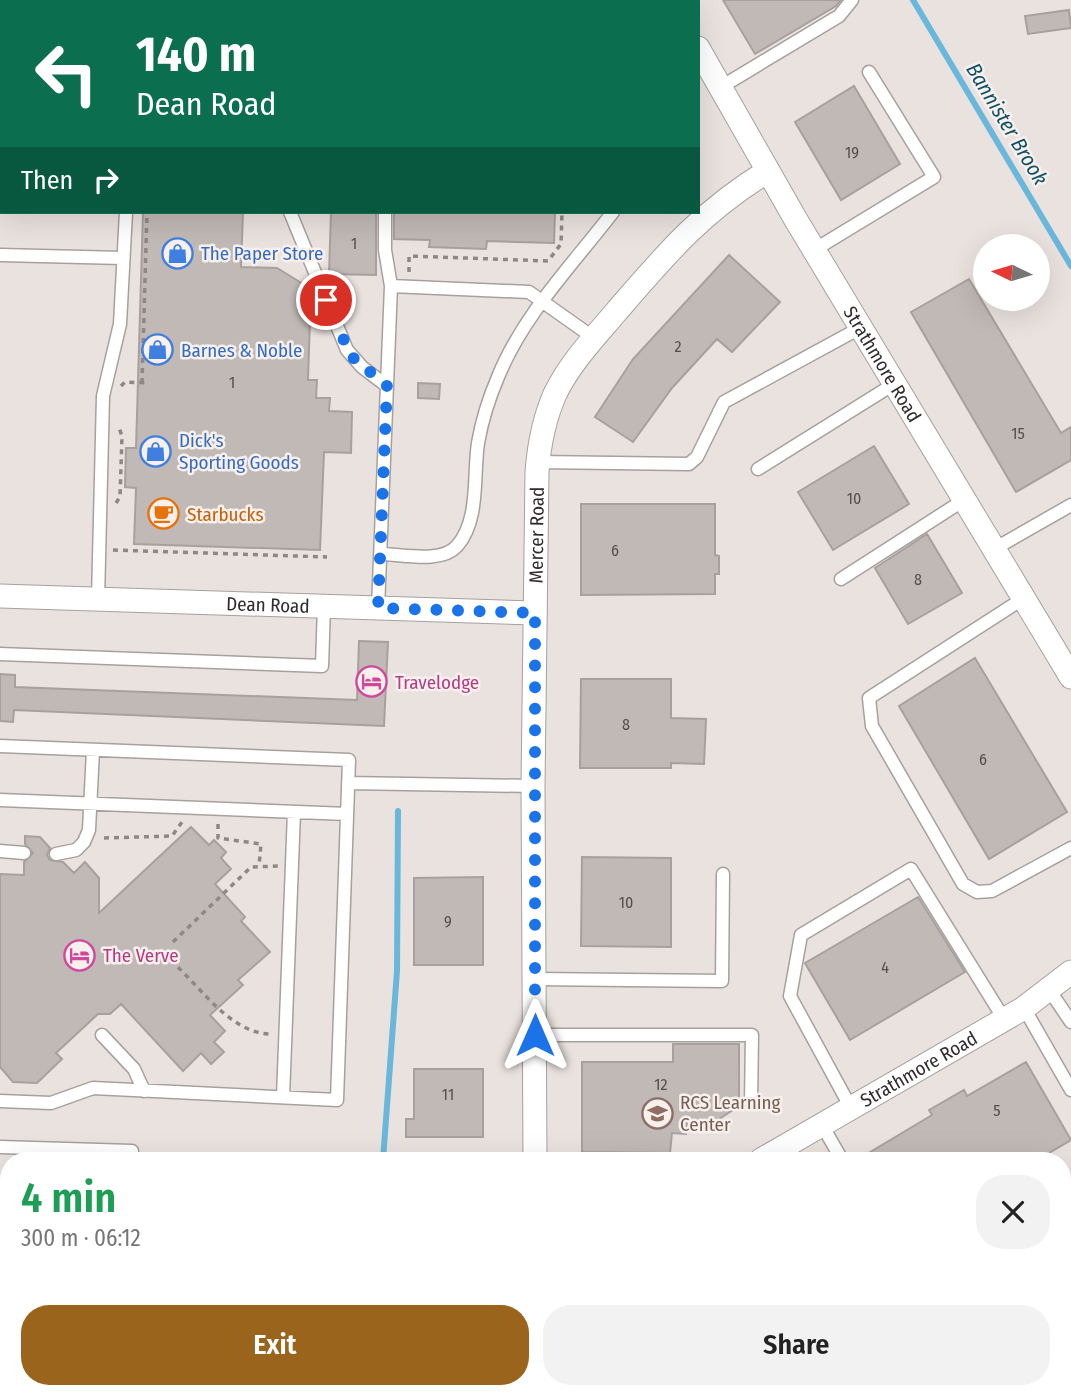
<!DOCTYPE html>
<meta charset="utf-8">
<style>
body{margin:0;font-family:"Fira Sans Condensed",sans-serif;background:#f2f2f2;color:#222;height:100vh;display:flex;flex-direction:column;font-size:26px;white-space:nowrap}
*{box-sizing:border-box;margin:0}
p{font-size:23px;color:#767676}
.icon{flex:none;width:38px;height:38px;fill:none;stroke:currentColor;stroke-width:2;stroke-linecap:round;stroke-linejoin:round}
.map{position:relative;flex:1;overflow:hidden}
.details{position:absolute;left:0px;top:1152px;width:1071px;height:247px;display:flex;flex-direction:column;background:#fff;border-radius:28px 28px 0 0;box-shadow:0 7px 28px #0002}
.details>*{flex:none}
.top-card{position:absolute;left:0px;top:0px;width:700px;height:214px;box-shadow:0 7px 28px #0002;background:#0b6e4f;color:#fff;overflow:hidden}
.needle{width:46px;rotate:275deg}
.buttons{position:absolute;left:973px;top:234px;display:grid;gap:14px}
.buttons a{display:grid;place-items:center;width:77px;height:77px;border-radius:50%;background:#fff;box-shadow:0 7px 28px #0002;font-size:35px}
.pin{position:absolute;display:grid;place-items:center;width:60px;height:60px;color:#fff;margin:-30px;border:4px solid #fff;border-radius:50%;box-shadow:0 2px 7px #0007}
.me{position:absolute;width:77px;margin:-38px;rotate:0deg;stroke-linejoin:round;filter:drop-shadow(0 0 5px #0008)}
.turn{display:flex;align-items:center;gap:24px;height:147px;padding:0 21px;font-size:32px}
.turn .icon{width:91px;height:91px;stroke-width:2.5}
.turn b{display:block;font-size:49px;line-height:60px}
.then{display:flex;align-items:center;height:66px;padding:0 21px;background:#0003;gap:14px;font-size:26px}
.round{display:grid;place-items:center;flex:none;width:74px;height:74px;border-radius:28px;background:#f2f2f2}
.summary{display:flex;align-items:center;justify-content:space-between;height:119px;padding:0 21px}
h1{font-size:42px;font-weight:600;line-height:52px;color:#1e9e55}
.button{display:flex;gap:14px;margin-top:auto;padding:14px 21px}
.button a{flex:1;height:80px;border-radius:28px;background:#9a641d;color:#fff;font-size:28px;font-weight:600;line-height:80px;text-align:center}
.button a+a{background:#f2f2f2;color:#222}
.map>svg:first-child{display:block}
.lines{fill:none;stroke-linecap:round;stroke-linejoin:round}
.stream{stroke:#69b8db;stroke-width:6}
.building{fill:#c1b9b6;stroke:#a8a09e;stroke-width:2}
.service-casing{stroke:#a7a09d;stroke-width:15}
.minor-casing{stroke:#a7a09d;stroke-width:25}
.path{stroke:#8d8785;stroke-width:3.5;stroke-dasharray:5 5;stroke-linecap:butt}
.service{stroke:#fff;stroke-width:12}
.minor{stroke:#fff;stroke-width:23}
.route{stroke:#1a73e8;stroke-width:12;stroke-dasharray:0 21.6}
.labels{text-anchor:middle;stroke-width:5;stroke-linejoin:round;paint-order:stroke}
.number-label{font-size:16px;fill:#544f4e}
.shop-label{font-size:19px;fill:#366cbe;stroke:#f8f0ec;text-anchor:start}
.street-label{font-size:19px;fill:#2f2c2b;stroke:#f8f0ec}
.food-label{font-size:19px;fill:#c56008;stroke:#f8f0ec;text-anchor:start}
.hotel-label{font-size:19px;fill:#b23c85;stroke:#f8f0ec;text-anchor:start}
.education-label{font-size:19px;fill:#785e54;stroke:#f8f0ec;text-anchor:start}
.water-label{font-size:21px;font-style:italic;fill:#0e5068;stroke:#f8f0ec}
</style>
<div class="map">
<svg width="1071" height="1397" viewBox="0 0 1071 1397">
<rect width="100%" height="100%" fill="#eae2df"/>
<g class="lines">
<path class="stream" d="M913,0l158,266
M383,1160l14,-189 1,-160"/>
</g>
<path class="building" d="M723,0h118l-5,6 -81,48z
M1069,10l2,18 -43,6 -3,-18z
M854,86l46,78 -59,36 -46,-78z
M143,212h100l-2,55 36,1 34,21 -3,91h9l-1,18h14l-1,13 23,1 -1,41 -27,-1 -4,98 -186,-6 2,-56 -11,-1 1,-39h10z
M331,212h45v63l-47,-1z
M394,212h161l-1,31 -67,-2 -1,8 -57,-2 1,-7 -36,-1z
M729,255l51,47 -48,50 -15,-13 -45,49 -39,54 -38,-25 38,-58z
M969,279l92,154 10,-6v33l-55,32 -105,-180z
M418,383l22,1 -1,15 -21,-1z
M874,446l35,58 -76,46 -35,-58z
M581,504h134v51l4,1v18h-4v20l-134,1z
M927,534l35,59 -54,31 -33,-56z
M359,641l29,1 -4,84 -370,-16 -1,12 -13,-1v-47l15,1v12l342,13z
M975,658l92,154 -78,47 -90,-153z
M581,679h90v39l35,1 -2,45 -33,-1v5h-91z
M191,827l18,18 5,-5 12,12 -5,6 10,11 -16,15 30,33 -4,4 29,31 -32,28 5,5 -33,30 15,16 -11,11 10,10 -13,12 -10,-11 -18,18 -62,-67 -11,10h-12l-42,39 6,6 -25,24 -24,-1 -13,-15v-193l24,1v-13l9,-9 -8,-9v-8l15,1 10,11 -3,7 3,5 13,2 11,11 11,-11 14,16v35z
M582,857l89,1v89l-90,-1z
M483,877v88h-69v-87z
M918,897l47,75 -115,68 -45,-77z
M673,1044h66v62l-26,17 -26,-2 -1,13 -14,-1 -2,20 -88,-1v-90h91z
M1026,1062l45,78 -34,20h-180l75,-45 -3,-5 35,-20 3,6z
M414,1069h69v68h-77v-18h8z"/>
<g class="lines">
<defs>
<path id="service" d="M597,0l2,2
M123,2v-2
M371,2v-2
M721,87l118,-71 13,-16
M290,212l57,138 15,17 25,19
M814,250l120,-73 -65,-105
M0,255l123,3
M391,286l138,6 65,46
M538,462l151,2 8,-7 27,-55 136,-74
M758,469l136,-85
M994,549l77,-44
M380,554c22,0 61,10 77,-8 23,-26 16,-71 21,-103 4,-23 11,-45 20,-66 25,-62 75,-113 115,-165
M841,579l123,-79
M1024,598l-155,100 3,28 91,158 14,8 15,-1 79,-43
M98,599l5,-203 17,-72 6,-112
M378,608l13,-322 -6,-36v-38
M0,654l322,12 2,-60
M0,746l349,14 -12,340 -244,-12 -42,15 -51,-2
M348,783l185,3
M0,800l347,14
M0,851l24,2
M56,854l20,-4 8,-8 5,-12 4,-80
M534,979l188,2 1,-107
M1050,991l21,31
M1024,1008l47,82
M102,1035l32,34 10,22
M535,1035h217l-1,68
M283,1097l11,-285
M851,1108l-61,-112 11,-61 110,-66 93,150
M822,1125l20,35
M0,1147l132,4v9
M1062,1231l9,-5
M0,1267h9
M0,1326h9
M139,1397v-7
M347,1397l1,-7
M698,1397l14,-7"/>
<g id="minor">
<path d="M669,0l1,2"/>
<path id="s1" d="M698,48l98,172 275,457"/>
<path id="s2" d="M0,596l535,17"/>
<path id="s3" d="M535,1160l-2,-374 4,-314c2,-27 7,-53 18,-78 15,-31 39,-56 61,-82 50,-58 86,-101 152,-141"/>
<path id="s4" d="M761,1160l263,-152 47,-36"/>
<path d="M529,1397v-7"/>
</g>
</defs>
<use href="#service" class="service-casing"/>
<use href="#minor" class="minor-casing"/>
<path class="path" d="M153,2v-2
M409,272v-16l139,5 13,-17 1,-32
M142,383l5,-171
M121,386l4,-4 23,1
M116,503l4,-6 2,-61 -3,-8
M113,550l214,7
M218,824v14l43,6 -2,22
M104,838l68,-2 10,-14
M173,942l78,-75 27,-1
M163,954c33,25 63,78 106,80
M152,1390h16"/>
<use href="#service" class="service"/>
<use href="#minor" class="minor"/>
</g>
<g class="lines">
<path class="route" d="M326,300l25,56 36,30 -9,222 157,5v422"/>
</g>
<defs>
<symbol id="shop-ring" viewBox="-11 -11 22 22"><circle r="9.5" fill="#f8f0ec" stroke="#3f7fe0" stroke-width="1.5"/><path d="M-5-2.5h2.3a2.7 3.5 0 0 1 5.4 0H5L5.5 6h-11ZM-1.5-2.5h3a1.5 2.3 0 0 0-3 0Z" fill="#3f7fe0"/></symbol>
<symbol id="cafe-ring" viewBox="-11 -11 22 22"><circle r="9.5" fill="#f8f0ec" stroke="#e8710a" stroke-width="1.5"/><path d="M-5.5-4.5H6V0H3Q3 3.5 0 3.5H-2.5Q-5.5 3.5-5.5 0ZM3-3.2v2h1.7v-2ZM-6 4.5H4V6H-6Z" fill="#e8710a"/></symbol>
<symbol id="hotel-ring" viewBox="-11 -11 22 22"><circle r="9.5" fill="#f8f0ec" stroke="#d1479c" stroke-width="1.5"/><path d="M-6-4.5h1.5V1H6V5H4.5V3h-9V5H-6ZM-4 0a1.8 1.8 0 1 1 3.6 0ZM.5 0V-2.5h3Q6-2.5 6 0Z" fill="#d1479c"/></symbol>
<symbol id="school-ring" viewBox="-11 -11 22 22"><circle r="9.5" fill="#f8f0ec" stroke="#8d6e63" stroke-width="1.5"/><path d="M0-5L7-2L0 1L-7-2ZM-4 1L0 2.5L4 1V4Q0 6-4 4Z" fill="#8d6e63"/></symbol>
</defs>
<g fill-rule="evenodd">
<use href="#shop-ring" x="160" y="236" width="35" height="35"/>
<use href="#shop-ring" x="140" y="332" width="35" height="35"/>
<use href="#shop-ring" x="138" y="434" width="35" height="35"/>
<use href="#cafe-ring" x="146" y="496" width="35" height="35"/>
<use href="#hotel-ring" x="354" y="664" width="35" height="35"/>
<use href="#hotel-ring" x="62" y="938" width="35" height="35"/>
<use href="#school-ring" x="640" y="1096" width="35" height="35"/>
</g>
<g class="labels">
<g class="number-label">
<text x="852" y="158">19</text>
<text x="354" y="249">1</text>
<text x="678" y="352">2</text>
<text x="232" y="388">1</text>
<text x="1018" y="439">15</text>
<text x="854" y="504">10</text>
<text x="615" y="556">6</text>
<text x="918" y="585">8</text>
<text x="626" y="730">8</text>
<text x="983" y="765">6</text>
<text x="626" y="908">10</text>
<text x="448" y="927">9</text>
<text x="885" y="973">4</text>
<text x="661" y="1090">12</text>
<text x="448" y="1100">11</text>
<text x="997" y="1116">5</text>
</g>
<g class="shop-label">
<text x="201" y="260">The Paper Store</text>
<text x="181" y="357">Barnes &amp; Noble</text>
<text x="179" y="447">Dick's<tspan x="179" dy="22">Sporting Goods</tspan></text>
</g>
<g class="street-label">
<text dy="7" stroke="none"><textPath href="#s1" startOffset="366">Strathmore Road</textPath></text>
<text dy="7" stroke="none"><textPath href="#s3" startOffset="625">Mercer Road</textPath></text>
<text dy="7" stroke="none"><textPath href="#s2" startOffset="268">Dean Road</textPath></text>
<text dy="7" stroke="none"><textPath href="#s4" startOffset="182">Strathmore Road</textPath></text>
</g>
<g class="food-label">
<text x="187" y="521">Starbucks</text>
</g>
<g class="hotel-label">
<text x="395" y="689">Travelodge</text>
<text x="103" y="962">The Verve</text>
</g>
<g class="education-label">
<text x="680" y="1109">RCS Learning<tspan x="680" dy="22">Center</tspan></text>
</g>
<g class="water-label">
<text transform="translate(1007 124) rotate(59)" y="7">Bannister Brook</text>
</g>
</g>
</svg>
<div class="buttons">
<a><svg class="needle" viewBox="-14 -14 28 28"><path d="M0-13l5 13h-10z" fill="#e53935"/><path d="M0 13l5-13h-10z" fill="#767676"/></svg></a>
</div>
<div class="pin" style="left:326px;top:300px;background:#d93025"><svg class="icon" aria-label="arrive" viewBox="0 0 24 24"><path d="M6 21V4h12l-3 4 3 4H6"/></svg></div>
<svg class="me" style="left:535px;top:1035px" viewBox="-20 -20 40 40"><path d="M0-17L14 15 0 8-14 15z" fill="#1a73e8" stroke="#fff" stroke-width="4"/></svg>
<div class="top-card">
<div class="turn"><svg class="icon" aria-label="left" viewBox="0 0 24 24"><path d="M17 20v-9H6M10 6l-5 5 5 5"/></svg><div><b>140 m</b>Dean Road</div></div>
<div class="then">Then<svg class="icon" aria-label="right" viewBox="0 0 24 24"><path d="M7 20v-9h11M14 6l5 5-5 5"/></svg></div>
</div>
<section class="details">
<div class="summary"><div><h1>4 min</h1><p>300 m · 06:12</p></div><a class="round"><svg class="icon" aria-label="close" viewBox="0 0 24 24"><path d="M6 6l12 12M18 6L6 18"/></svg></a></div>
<div class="button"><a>Exit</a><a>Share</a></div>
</section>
</div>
